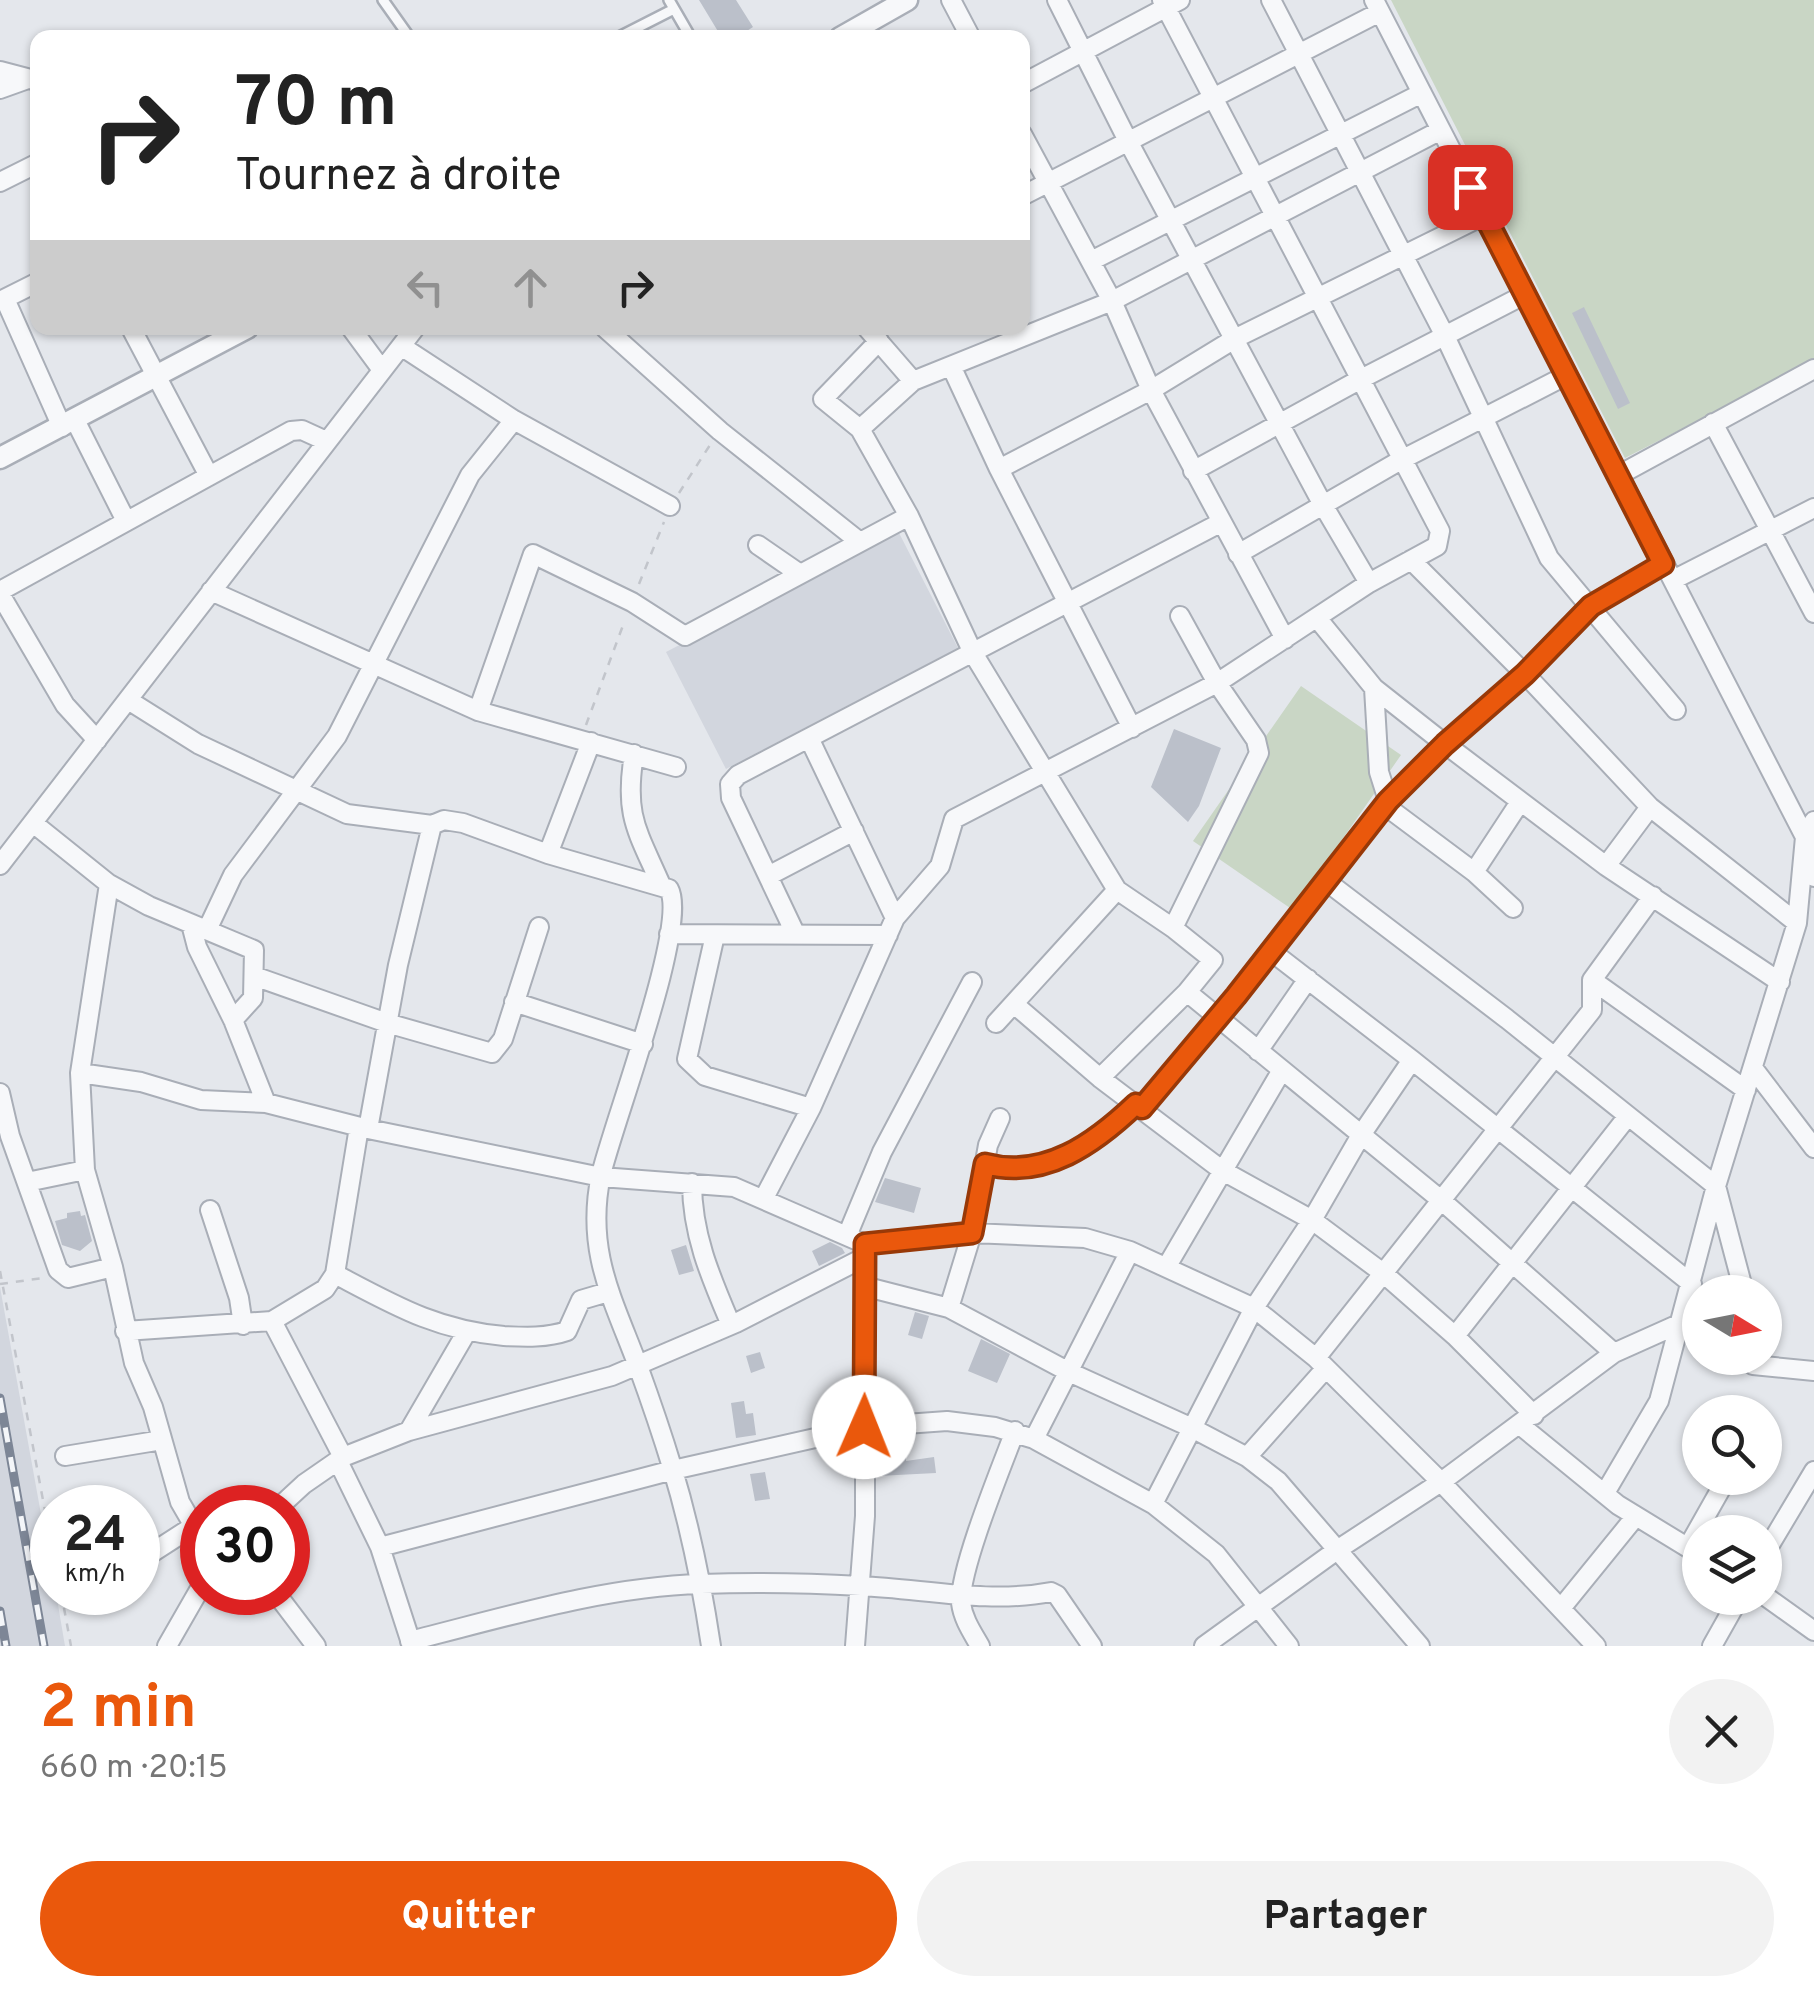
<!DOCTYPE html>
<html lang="fr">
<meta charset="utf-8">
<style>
body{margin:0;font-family:Overpass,sans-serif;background:#f2f2f2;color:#222;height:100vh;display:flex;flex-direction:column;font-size:38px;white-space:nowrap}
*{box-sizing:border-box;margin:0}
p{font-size:32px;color:#767676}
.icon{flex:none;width:55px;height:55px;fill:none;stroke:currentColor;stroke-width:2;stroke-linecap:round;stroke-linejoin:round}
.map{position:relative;height:1646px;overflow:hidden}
.panel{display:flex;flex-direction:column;background:#fff;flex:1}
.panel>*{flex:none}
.banner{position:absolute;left:30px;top:30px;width:1000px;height:305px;border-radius:20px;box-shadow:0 2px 8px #0004;background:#fff;color:#222;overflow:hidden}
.needle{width:65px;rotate:100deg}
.fabs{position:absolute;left:1682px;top:1275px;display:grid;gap:20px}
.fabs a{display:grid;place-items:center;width:100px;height:100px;border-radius:50%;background:#fff;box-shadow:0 2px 8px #0004;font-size:50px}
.speed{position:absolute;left:30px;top:1485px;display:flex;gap:20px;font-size:50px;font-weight:700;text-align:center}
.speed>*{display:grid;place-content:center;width:130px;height:130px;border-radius:50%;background:#fff;box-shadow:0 2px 8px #0004;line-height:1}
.speed small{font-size:25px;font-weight:400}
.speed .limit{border:15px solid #d22;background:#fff;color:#111}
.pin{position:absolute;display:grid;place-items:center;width:85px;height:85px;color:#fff;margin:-42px;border-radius:20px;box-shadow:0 5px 15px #0006}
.me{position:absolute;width:110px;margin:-55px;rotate:1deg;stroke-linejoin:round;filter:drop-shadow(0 0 8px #0008)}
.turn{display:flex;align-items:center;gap:35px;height:210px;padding:0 40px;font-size:45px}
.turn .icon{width:130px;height:130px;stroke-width:2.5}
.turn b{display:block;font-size:70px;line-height:85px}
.lanes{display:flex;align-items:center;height:95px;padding:0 40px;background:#0003;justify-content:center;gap:50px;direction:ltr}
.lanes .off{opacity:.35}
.round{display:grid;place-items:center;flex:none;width:105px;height:105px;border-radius:52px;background:#f2f2f2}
.summary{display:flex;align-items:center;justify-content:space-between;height:170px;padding:0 40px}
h1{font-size:60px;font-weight:700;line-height:75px;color:#ea580c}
.action{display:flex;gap:20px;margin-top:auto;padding:20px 40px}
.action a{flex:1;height:115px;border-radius:60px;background:#ea580c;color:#fff;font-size:40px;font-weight:700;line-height:115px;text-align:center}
.action a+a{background:#f2f2f2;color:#222}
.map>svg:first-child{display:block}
.built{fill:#d2d6de}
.green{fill:#c9d6c5}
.building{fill:#bbc0ca}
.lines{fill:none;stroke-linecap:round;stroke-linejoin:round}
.service-casing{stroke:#a9aeb7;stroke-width:14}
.minor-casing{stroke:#a9aeb7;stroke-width:22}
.tertiary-casing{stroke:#a9aeb7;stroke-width:25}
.path{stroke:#c2c5cb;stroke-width:2.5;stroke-dasharray:8 8;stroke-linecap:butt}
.service{stroke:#f7f8fa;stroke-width:9}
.minor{stroke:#f7f8fa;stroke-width:18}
.tertiary{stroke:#f7f8fa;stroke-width:20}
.rail-casing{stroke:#7d8696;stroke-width:9}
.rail{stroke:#f4f6f9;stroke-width:5;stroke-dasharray:15;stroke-linecap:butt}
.path-bridge{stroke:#c2c5cb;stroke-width:2.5;stroke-dasharray:8 8;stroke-linecap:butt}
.route-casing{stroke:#983908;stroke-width:25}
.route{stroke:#ea580c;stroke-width:18}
</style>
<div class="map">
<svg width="1814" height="1646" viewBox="0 0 1814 1646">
<rect width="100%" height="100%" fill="#e4e7ec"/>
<path class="built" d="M898,531l60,117 -232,121 -60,-117z
M0,1287l52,288v17l4,1 9,53h-65z"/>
<path class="green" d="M1391,0h423v361l-189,97z
M1301,686l100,69 -108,155 -100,-69z"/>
<path class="building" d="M699,0h37l17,27 -17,11h-14z
M1584,307l46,96 -12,6 -46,-96z
M1174,729l47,19 -22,58 -11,16 -37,-35z
M885,1178l36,10 -7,25 -39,-11z
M80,1211l1,5 4,-1 7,26 -12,10 -18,-6 -7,-24 12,-3v-5z
M830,1242l12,6 3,5 -26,13 -7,-15z
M686,1245l8,26 -15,4 -8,-25z
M915,1312l14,4 -7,23 -14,-4z
M981,1339l29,15 -13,29 -29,-12z
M760,1352l5,16 -14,5 -5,-17z
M744,1401l2,13 7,-1 3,22 -20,3 -5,-35z
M906,1457v4l28,-4 2,16 -58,3 3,-17z
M765,1472l5,27 -15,2 -5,-27z"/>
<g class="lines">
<defs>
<path id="service" d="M383,0l27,38
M669,0l22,38
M617,38l57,-29"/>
<path id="minor" d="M951,0l20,38
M1057,0l71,141 195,364 46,78
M1271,0l174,336 104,222 127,152
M1374,0l431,837 9,40
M0,71l38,10
M1022,84l158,-84
M0,89l28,-10
M1022,134l90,167 39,89 134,249
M0,182l38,-19
M1022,196l358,-184
M1091,261l331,-168
M5,299l57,128
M0,301l38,-19
M131,328l78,148
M351,328l31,42
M605,328l115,103 140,111
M867,328l46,53
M879,341l-56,58 37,30 49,87 64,137 144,237 56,38 40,32 -26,32 -87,86
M401,346l113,74 156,86
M952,368l47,101 133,259
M75,420l51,101
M1713,423l101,190
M860,429l53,-48 199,-80 329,-171
M999,469l152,-79 85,-52 249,-123
M1193,471l166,-91 167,-86
M1619,475l195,-106
M758,545l42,29
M1238,554l163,-94 166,-85
M1411,560l114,114 125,133 147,116
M1673,580l141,-72
M0,591l291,-160 11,-1 24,11
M211,591l267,120 198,56
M0,594l65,111 32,35
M1317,618l57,70 71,56 161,122 174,116
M1374,688l5,84 12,38 83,62 39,36
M128,700l70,44 149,70 85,11 12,-5 19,3 85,31 121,35c20,36 -57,237 -68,286 -16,76 12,124 37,191 12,33 24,68 34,101 18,59 30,119 39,179
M478,711l55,-157 99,48 53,34 224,-120
M809,738l86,180
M634,754c-10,62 3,76 27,131
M33,823l76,61 40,22 105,44 -1,48 -20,22
M548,854l43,-112
M0,865l415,-537
M1606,866l44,-59
M1474,872l46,-70
M770,875l84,-44
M1326,881l181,138 209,167 28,106
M109,884l-29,189 5,97 28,97 21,96 19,44 27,95 22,38
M191,924l6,23 36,73 33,83
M1173,928l86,-175 -3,-13 -39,-57 -37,-67
M207,930l26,-55 104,-139 133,-261 44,-55
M795,933l-64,-135 -1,-14 8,-9 482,-252
M669,934l219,1
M715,935l-28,124 18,17 106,32
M1272,952l140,108 280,224
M254,976l133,47 105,30 11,-14 36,-112
M1592,980l154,110
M1187,992l254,208 173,153
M514,1002l129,42
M1014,1004l86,74 123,93 89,49 71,53 72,63 79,79
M996,1023l121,-133
M1258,1051l50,-72
M1753,1068l61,80
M80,1073l61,9 60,18 65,3 102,26 233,48 133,10 131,57 107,-11 113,5 45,13 124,57 62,50 125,124 155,164
M0,1093l10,43 48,134 10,8 45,-11
M1142,1108l77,-90 168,-217 58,-57 80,-70 66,-68 72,-43
M368,1129l30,-164 34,-140
M985,1164c60,16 109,-22 151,-60
M27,1182l58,-12
M692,1183c0,52 19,95 39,142
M764,1198l47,-90 84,-190 45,-52 14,-47 263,-136 152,-100 68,-37 3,-15 -278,-531
M210,1210l29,88 4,27
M847,1236l35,-84 90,-170
M1167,1266l115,-196
M335,1274c59,31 101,56 169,62 21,1 43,2 63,-5l14,-31 27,-8
M867,1287l82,21 120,64 121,55 57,30 31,24 142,165
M949,1308l23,-75 16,-88 12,-27
M272,1321l71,136
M125,1331l147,-10 53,-32 10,-15 24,-147
M1455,1336l173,-220
M1316,1358l276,-348v-30l61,-84
M1752,1358l1,7 61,6
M1520,1425l98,80 82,50
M409,1431l57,-98
M1034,1439l96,-188
M65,1456l97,-16
M1247,1457l79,-89
M338,1461l42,86 32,99
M1605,1493l54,-92 57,-215 81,-263 8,-86 9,-16
M1153,1504l101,-196 58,-88 49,-85 51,-75
M278,1508l26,-24 39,-27 66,-26 203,-55 124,-53 129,-66
M380,1547l293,-77 191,-43 83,-6 48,6 39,12 119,65 63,50 73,92
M1688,1547l39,-69
M1765,1553l49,-82
M147,1556l45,-29
M275,1592l41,54
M1765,1596l49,35
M1562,1607l74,-91
M410,1641c96,-24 192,-54 291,-57 53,-2 107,-1 160,2 63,3 128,18 190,6l6,3 35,51
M167,1646l35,-61
M855,1646l10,-130v-267
M980,1646c-8,-14 -17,-27 -19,-43 -2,-33 40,-135 54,-172
M1204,1646l133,-96 104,-68 173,-129 67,-30
M1712,1646l27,-48"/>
<path id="tertiary" d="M840,38l67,-38
M0,458l247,-130"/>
</defs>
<use href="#service" class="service-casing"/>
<use href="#minor" class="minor-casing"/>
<use href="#tertiary" class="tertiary-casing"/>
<path class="path" d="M679,493l31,-48
M639,584l25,-62
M586,725l39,-105
M0,1284l43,-6
M52,1548v3
M61,1592l10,54"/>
<use href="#service" class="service"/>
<use href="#minor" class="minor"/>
<use href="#tertiary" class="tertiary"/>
<defs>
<path id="rail" d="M0,1398l44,248
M0,1611l6,35"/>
</defs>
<use href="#rail" class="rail-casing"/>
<use href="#rail" class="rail"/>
<path class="path-bridge" d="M0,1271l52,277"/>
</g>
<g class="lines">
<defs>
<path id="route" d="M864,1427l1,-183 107,-11 13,-69c60,16 110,-21 151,-60l6,4 94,-112 152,-195 57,-57 80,-70 66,-68 72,-42 -193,-377"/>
</defs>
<use href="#route" class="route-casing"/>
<use href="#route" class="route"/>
</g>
</svg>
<div class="fabs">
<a><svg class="needle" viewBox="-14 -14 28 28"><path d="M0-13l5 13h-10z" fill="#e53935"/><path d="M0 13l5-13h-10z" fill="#767676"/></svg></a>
<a><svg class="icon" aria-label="search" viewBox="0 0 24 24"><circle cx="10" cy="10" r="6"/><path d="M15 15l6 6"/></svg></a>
<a><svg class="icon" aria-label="layers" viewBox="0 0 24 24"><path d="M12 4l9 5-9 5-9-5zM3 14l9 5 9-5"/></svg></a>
</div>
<div class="speed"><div>24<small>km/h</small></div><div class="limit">30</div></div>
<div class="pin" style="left:1470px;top:187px;background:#d93025"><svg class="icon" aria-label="arrive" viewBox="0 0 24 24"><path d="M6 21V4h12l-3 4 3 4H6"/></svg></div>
<svg class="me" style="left:864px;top:1427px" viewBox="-20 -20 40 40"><circle r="19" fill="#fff"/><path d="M0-13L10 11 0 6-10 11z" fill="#ea580c"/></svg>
<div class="banner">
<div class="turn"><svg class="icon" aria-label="right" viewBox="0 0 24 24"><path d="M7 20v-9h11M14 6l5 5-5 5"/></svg><div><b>70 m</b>Tournez à droite</div></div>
<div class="lanes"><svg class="icon off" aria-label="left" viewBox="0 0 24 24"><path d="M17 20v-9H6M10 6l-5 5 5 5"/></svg><svg class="icon off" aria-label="ahead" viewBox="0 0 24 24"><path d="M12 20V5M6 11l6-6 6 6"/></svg><svg class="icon" aria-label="right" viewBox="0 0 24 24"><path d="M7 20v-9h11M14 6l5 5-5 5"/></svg></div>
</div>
</div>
<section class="panel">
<div class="summary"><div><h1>2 min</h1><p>660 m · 20:15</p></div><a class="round"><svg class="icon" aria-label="close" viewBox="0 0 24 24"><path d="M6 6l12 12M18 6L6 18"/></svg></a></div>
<div class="action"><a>Quitter</a><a>Partager</a></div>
</section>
